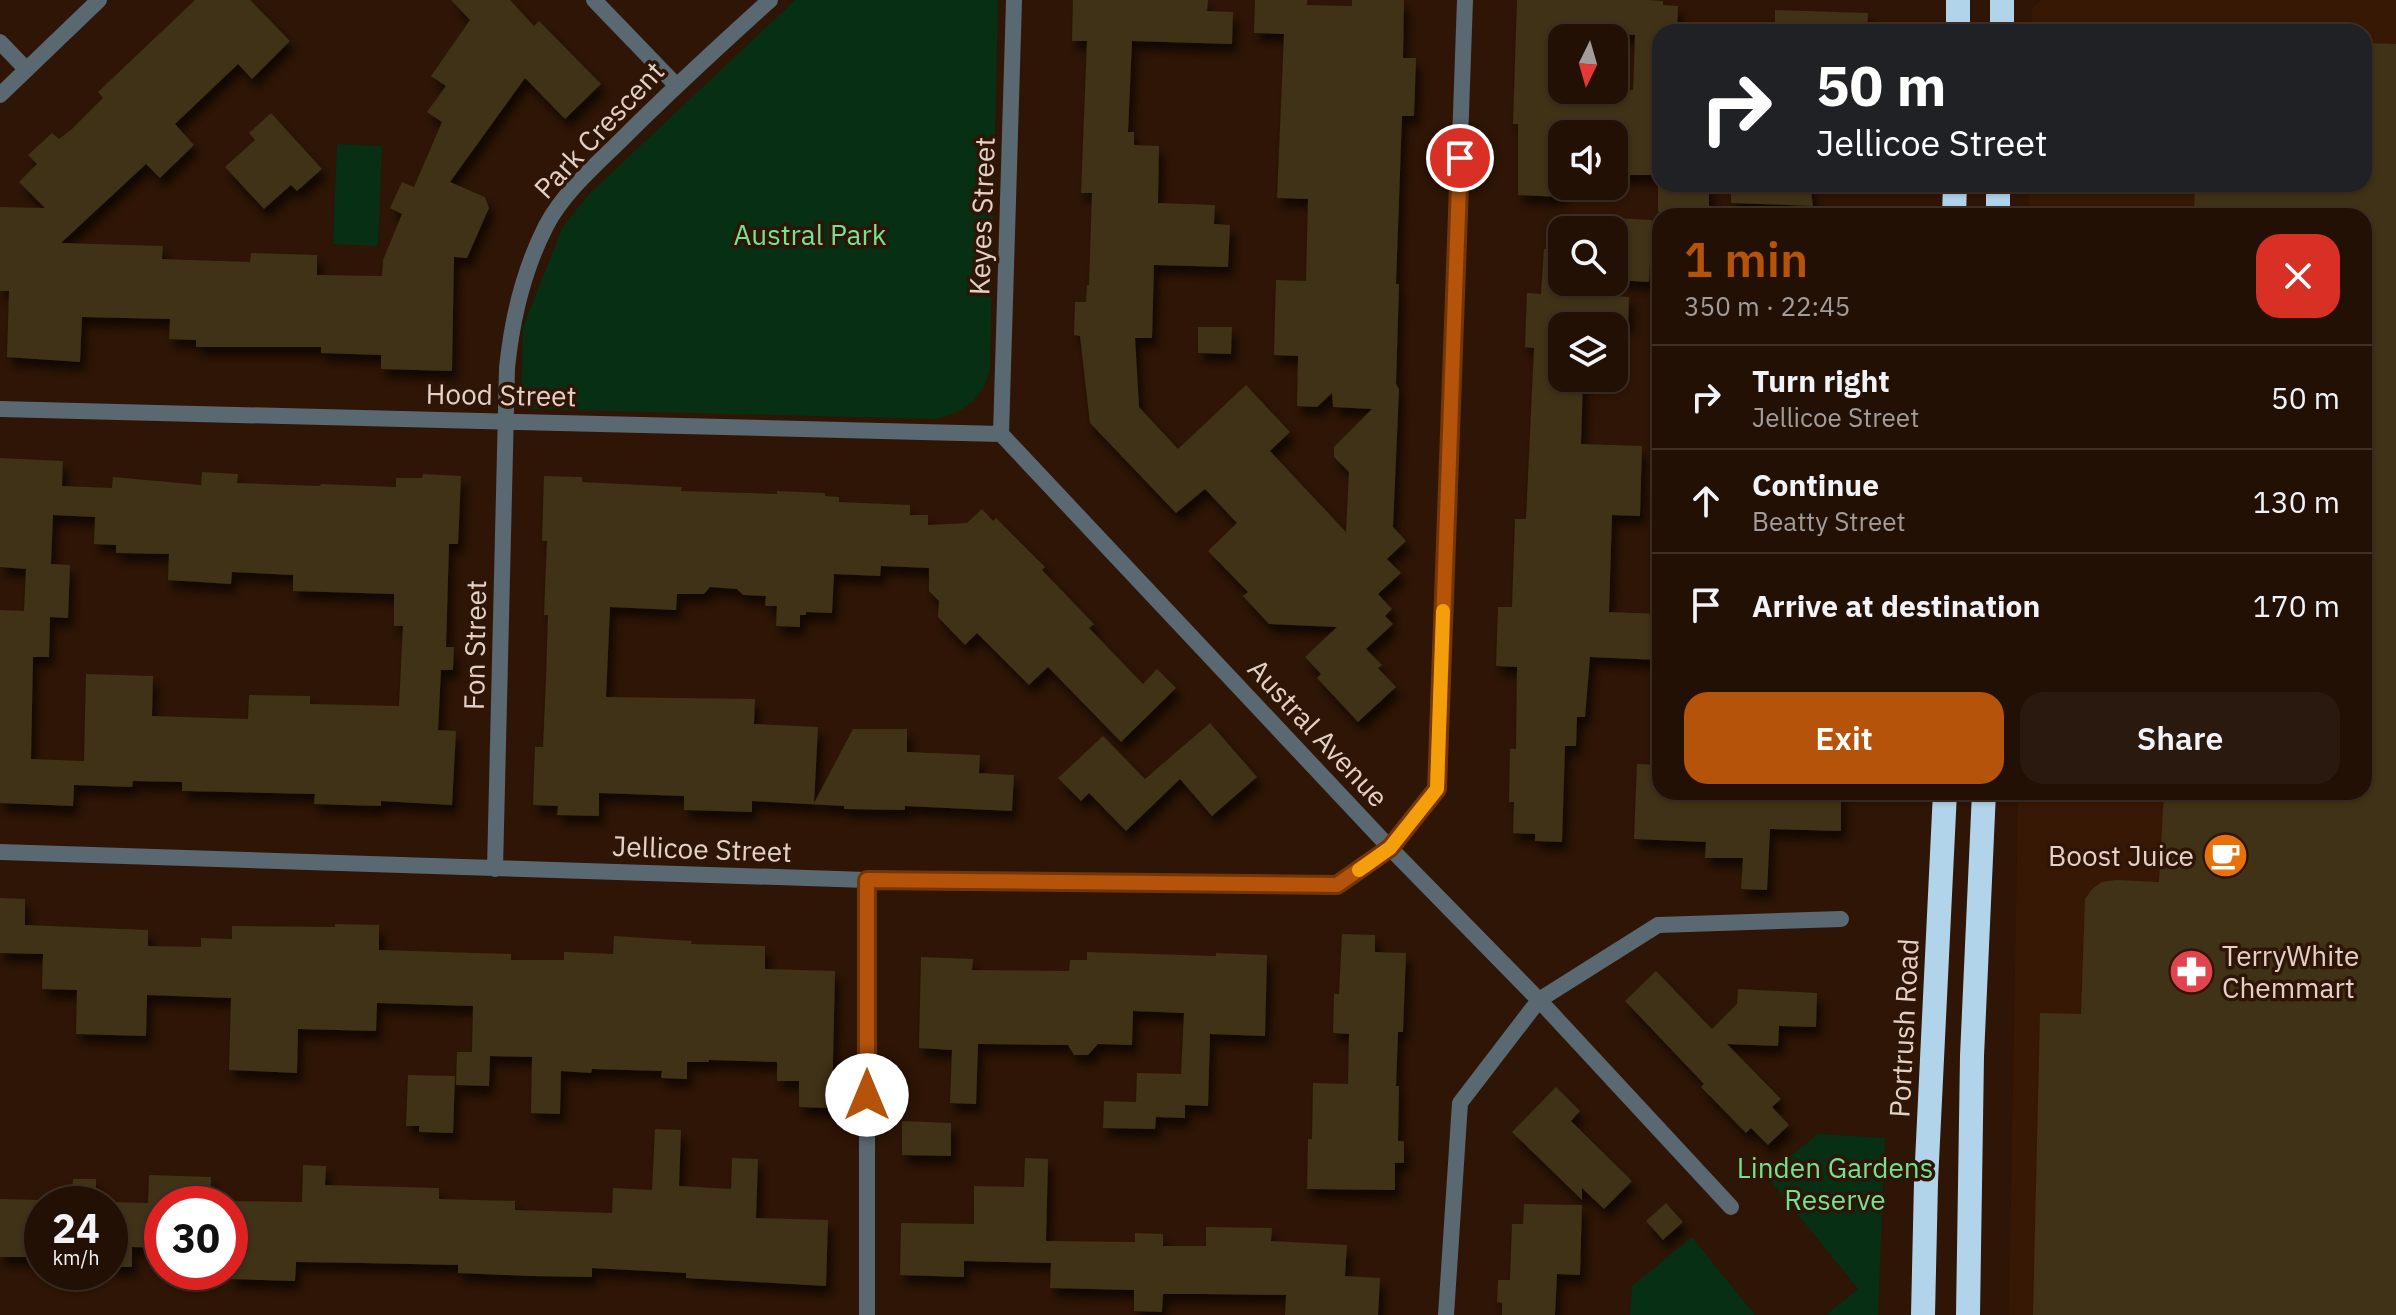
<!DOCTYPE html>
<meta charset="utf-8">
<style>
body{margin:0;font-family:"IBM Plex Sans",sans-serif;background:#2a190e;color:#f1f3f6;height:100vh;display:flex;flex-direction:column;font-size:30px;white-space:nowrap}
*{box-sizing:border-box;margin:0}
p{font-size:26px;color:#a29d9a}
.icon{flex:none;width:44px;height:44px;fill:none;stroke:currentColor;stroke-width:2;stroke-linecap:round;stroke-linejoin:round}
.map{position:relative;flex:1;overflow:hidden}
.sheet{position:absolute;left:1652px;top:208px;width:720px;height:592px;display:flex;flex-direction:column;background:#221004;border-radius:24px;box-shadow:0 2px 6px #0004,0 0 0 2px #3f3026}
.sheet>*{flex:none}
.guide{position:absolute;left:1652px;top:24px;width:720px;height:168px;border-radius:24px;box-shadow:0 2px 6px #0004,0 0 0 2px #3f3026;background:#202124;color:#fff;overflow:hidden}
.needle{width:52px;rotate:185deg}
.tools{position:absolute;left:1548px;top:24px;display:grid;gap:16px}
.tools a{display:grid;place-items:center;width:80px;height:80px;border-radius:16px;background:#221004;box-shadow:0 2px 6px #0004,0 0 0 2px #3f3026;font-size:40px}
.speed{position:absolute;left:24px;top:1186px;display:flex;gap:16px;font-size:40px;font-weight:700;text-align:center}
.speed>*{display:grid;place-content:center;width:104px;height:104px;border-radius:50%;background:#221004;box-shadow:0 2px 6px #0004,0 0 0 2px #3f3026;line-height:1}
.speed small{font-size:20px;font-weight:400}
.speed .limit{border:12px solid #d22;background:#fff;color:#111}
.pin{position:absolute;display:grid;place-items:center;width:68px;height:68px;color:#fff;margin:-34px;border:4px solid #fff;border-radius:50%;box-shadow:0 2px 8px #0007}
.me{position:absolute;width:88px;margin:-44px;rotate:0deg;stroke-linejoin:round;filter:drop-shadow(0 0 6px #0008)}
.turn{display:flex;align-items:center;gap:28px;height:168px;padding:0 32px;font-size:36px}
.turn .icon{width:104px;height:104px;stroke-width:2.5}
.turn b{display:block;font-size:56px;line-height:68px}
.round{display:grid;place-items:center;flex:none;width:84px;height:84px;border-radius:24px;background:#2a190e}
.headline{display:flex;align-items:center;justify-content:space-between;height:136px;padding:0 32px}
h1{font-size:48px;font-weight:600;line-height:60px;color:#b45309}
.primary-button{display:flex;gap:16px;margin-top:auto;padding:16px 32px}
.primary-button a{flex:1;height:92px;border-radius:24px;background:#b45309;color:#fff;font-size:32px;font-weight:600;line-height:92px;text-align:center}
.primary-button a+a{background:#2a190e;color:#f1f3f6}
ul{padding:0;list-style:none}
li{display:flex;align-items:center;gap:24px;height:104px;padding:0 32px;border-top:2px solid #3f3026}
li div{flex:1}
li b{display:block;font-size:30px}
li em{font-style:normal}
.map>svg:first-child{display:block}
.built{fill:#371804}
.green{fill:#062f14}
.building{fill:#413115;fill-rule:evenodd;filter:url(#shadow)}
.lines{fill:none;stroke-linecap:round;stroke-linejoin:round}
.street{stroke:#5a6871;stroke-width:16}
.highway{stroke:#b1d4ea;stroke-width:24}
.route-casing{stroke:#753606;stroke-width:20}
.route{stroke:#b45309;stroke-width:14}
.slow{stroke:#f59e0b;stroke-width:14}
.labels{text-anchor:middle;stroke-width:7;stroke-linejoin:round;paint-order:stroke}
.street-label{font-size:28px;fill:#e3d1c7;stroke:#2e1505}
.park-label{font-size:28px;fill:#75e291;stroke:#2e1505}
.poi-label{font-size:28px;fill:#e3d1c7;stroke:#2e1505;text-anchor:end}
</style>
<div class="map">
<svg width="2396" height="1315" viewBox="0 0 2396 1315">
<defs>
<filter id="shadow"><feDropShadow dx="5" dy="9" stdDeviation="4" flood-color="#0009"/></filter>
</defs>
<rect width="100%" height="100%" fill="#2e1505"/>
<path class="built" d="M2040,0h356v1315h-387l9,-523h346v-576h-336l1,-32h335v-152h-333l1,-23z"/>
<path class="green" d="M795,0h203l-8,369c-6,29 -27,45 -55,50l-414,-10 2,-82 40,-101 27,-33z
M337,144l45,2 -4,100 -45,-2z
M1818,1134l67,4 -7,177h-52l32,-26 -92,-114z
M1692,1237l63,78h-125l2,-29z"/>
<path class="building" d="M195,0h55l40,41 -38,38 -14,-15 -63,60 19,21 -34,33 -14,-14 -85,79 102,3 -1,13 88,3 1,-9 66,2v20l65,1 1,-16 19,-46 -12,-6 12,-26 12,5 28,-65 -15,-10 19,-26 -15,-10 39,-56 -19,-20h59l24,26 5,-5 62,63 -36,35 -40,-41 -75,104 35,15 4,11 -22,50 -13,-1 -2,114 -71,-2v-14l-60,-2v-6h-125v-7l-27,-1 1,-20 -88,-2 -2,45 -73,-5 2,-66h-9v-84l45,1 -26,-26 18,-18 -9,-9 24,-22 7,6 13,-10 31,-31 -5,-6z
M1073,0h135l-1,11 26,1 -1,32 -100,-3 -4,91h6v13l25,1 -1,57 57,2 -1,19 16,1 -2,42 -74,-2 -2,73h-17l4,69 39,42 68,-64 44,47 -20,19 76,81 3,-60 -15,-15v-10l38,-38 -39,-2 -1,-14 -15,14 -20,-1 1,-50 -24,-1 2,-75 30,1 2,-82 -31,-1 7,-164 -30,-1 1,-33h52v5l45,1v-6h52l-1,58h13l-2,58h-12l-6,168h3l-3,100 3,5 -6,138 13,14 -19,18 14,14 -23,21 14,15 -7,7 8,8 -27,25 16,16 -4,3 18,19 -38,35 -41,-44 4,-4 -16,-17 32,-30 -68,-3 -26,-28 5,-4 -40,-41 29,-28 -32,-34 -29,24 -86,-90 -10,-87 -6,-1 1,-33h11l1,-17h2l3,-92h-11l6,-152h-15z
M1517,0h132l14,1v4l15,1 -1,26h-17v143h-46v-41h-52v63l-44,-2v-71h-5zM1562,33l73,2 -2,55h-71z
M1775,10l93,3 -1,19h-92z
M2364,43l32,1v1271h-363l7,-302 41,1 4,-115 7,-10 10,-7 14,-2 43,2 5,-90h200v-576h-170l1,-32h169z
M271,113l51,56 -25,22 -6,-6 -27,24 -39,-42 30,-27 -6,-7z
M1658,184h51v29l-51,-1z
M1731,184h79l3,22 -82,-3z
M1614,218l38,2 -3,62 -35,-2z
M1544,249h18v45l67,3 -1,29h-66v52h21l-2,66 61,2 -2,70 -28,-1 -3,97 51,2v46l-70,-3 -5,60h-8l-1,29h-11l-3,96 -27,-1v-7l-22,-1 1,-31h-5l1,-53h6l1,-82 -21,-1 2,-59h14l3,-88h11l8,-171 -9,-1 2,-54 14,1z
M1198,327h34l-1,27 -33,-1z
M0,458l63,3 -1,25 50,2 1,-11 88,8 1,-13 36,2 -1,9 83,3 1,-2 75,3v-9h26l1,-4 38,2 -3,68h-9l-3,103h8l-1,23h-12l-3,60 18,1 -4,74 -71,-4v5l-67,-2 1,-10 -133,-3v-9l-49,-1 -1,6 -58,-2 -1,21 -73,-3v-193l24,1 2,-42 -26,-2zM53,515l42,2 -1,27 22,1v8l53,1 -1,26 63,4 1,-12 61,3v16l101,3v32h9l-4,80 -89,-2v-8l-61,-1 -1,24 -96,-3 1,-40 -67,-2 -2,87 -53,-2 2,-102h16l1,-40 18,1 2,-53 -19,-1z
M544,476l38,1v5l100,5 -1,4 96,3v-3l48,2v3l14,1v5l71,3v10h18v10l39,-2 15,-14 11,12 3,-3 49,49 -3,3 52,54 -5,4 54,56 14,-15 19,19 -55,54 -73,-75 -19,18 -52,-52 -12,12 -27,-28 1,-16 -10,-10v-23l-48,-2 -1,10 -46,-2 -2,39 -26,-1v3h-6v12l-24,-1 1,-20h-12l1,-10 -23,-1 -6,-6 -27,-2 -6,7h-27l-1,16 -66,-3 -4,90 149,2 -1,25 64,3 -4,76 39,-74h54v23l73,3 -1,18 35,2 -2,36 -107,-5v4l-61,-1v-3l-92,-5v11l-68,-2v-14l-85,-3v23l-42,-1 1,-9 -25,-1 2,-58h8l3,-68 2,-64h-4l3,-74h-5z
M1210,723l47,54 -45,39 -32,-37 -54,52 -37,-38 -8,8 -23,-23 45,-42 42,43z
M1637,764l23,1 1,27 111,4v-4h69v39l-71,-2 -3,61 -26,-1 2,-31h-38l1,-16 -72,-3z
M0,898l25,1v26l123,5v16l53,1v-9l31,1v-13l103,1v-3l44,1v25l132,4v6h53v-8l49,2 1,-18 78,5 -1,3 74,2v23l70,2 -3,137 -33,-1v-26h-22v-19l-68,-2v2h-22v17l-26,-1 1,-7 -70,-2 -1,4 -30,-2 -1,43 -29,-1 1,-56 -42,-1 -1,30 -33,-1 1,-33h15l1,-46 -96,-3 -1,28 -78,-2 -1,44 -68,-3 2,-72 -84,-3 -1,41 -70,-2 1,-44 -35,-1 1,-35 -43,-1z
M1342,934l33,1v17l31,1 -3,79h-5l-2,54h3l-1,55h6v22h-9v27l-88,-1 1,-50h4l1,-56 35,1 1,-50 -16,-1 1,-39h5z
M1087,952l129,4v-3l51,2 -2,81 -55,-2 -2,72 -23,-1v13l-29,-1 -1,12 -52,-1 1,-27 32,1 1,-29 44,1 3,-61 -51,-2 -1,34 -34,-1 -10,11h-14l-6,-10 -90,-1 -2,60 -26,-1 2,-53 -33,-2 2,-91 52,2 -1,11 97,1 1,-11h17z
M1656,971l56,58 25,-25 1,-15 79,4 -1,34 -37,-1 -1,20 -51,-2 54,55 -9,8 17,18 -21,20 -17,-17 -5,5 -45,-46 3,-3 -79,-83z
M408,1075l47,1 -2,57 -34,-1v-6h-13z
M1556,1087l24,24 -9,10 61,60 -28,28 -22,-21v12l-70,-68z
M902,1121l49,2v33l-49,-1z
M655,1129l26,1 -2,56 52,3 1,-31 26,1 -2,59 72,2 -2,66 -140,-8v-5l-94,-5v9l-61,-1 -73,-3v-8l-96,-2 -66,-1 -1,19 -65,-2v-78l72,1 1,-37 23,1 -1,19 114,3v11l76,2v9l97,3 1,-25 39,2z
M1025,1158l23,1 -2,82 89,1v-9l28,1v12h43v-19l66,1 -1,13 76,4 -2,31 35,2 -2,37h-93l1,-20 -84,-1h-39l-1,18 -28,-1v-21l-84,-2 1,-25 -87,-2v16l-64,-2 1,-52 73,1v-38l50,1z
M149,1175l62,2 -1,27h-48v44l-30,-1v20h-22v-65l38,1z
M73,1179h23v25h-24z
M0,1199l42,1v44h-8v13h-34z
M1666,1203l17,19 -20,18 -17,-19z
M1524,1204l58,1 -2,70 -23,-1 -2,41h-53v-12l-5,-1 1,-22h12l2,-56h11z"/>
<g class="lines">
<path class="street" d="M594,0l82,85
M0,42l26,27
M0,95l99,-95
M0,409l1001,25
M1001,434l389,414 149,152 192,207
M1001,434l13,-434
M0,852l867,28 470,5 53,-37 47,-59 28,-789
M495,869l12,-501c5,-49 16,-97 39,-142 16,-31 46,-58 72,-83 49,-49 100,-96 152,-143
M867,1315v-435
M1446,1315l14,-212 79,-103 119,-75 183,-6"/>
<path class="highway" d="M1958,32v-32
M2002,32v-32
M1954,216l1,-32
M1998,216v-32
M1923,1315l3,-133 19,-390
M1968,1315l4,-259 12,-264"/>
</g>
<g class="lines">
<defs>
<path id="route" d="M867,1095v-215l470,5 53,-37 47,-59 23,-631"/>
</defs>
<use href="#route" class="route-casing"/>
<use href="#route" class="route"/>
<path class="slow" d="M1359,870l31,-22 47,-59 6,-178"/>
</g>
<defs>
<symbol id="cafe-disc" viewBox="-11 -11 22 22"><circle r="9.5" fill="#e8710a" stroke="#2e1505"/><path d="M-5.5-4.5H6V0H3Q3 3.5 0 3.5H-2.5Q-5.5 3.5-5.5 0ZM3-3.2v2h1.7v-2ZM-6 4.5H4V6H-6Z" fill="#fff"/></symbol>
<symbol id="pharmacy-disc" viewBox="-11 -11 22 22"><circle r="9.5" fill="#e0444e" stroke="#2e1505"/><path d="M-2-6h4v4h4v4h-4v4h-4v-4h-4v-4h4Z" fill="#fff"/></symbol>
</defs>
<g fill-rule="evenodd">
<use href="#cafe-disc" x="2200" y="830" width="51" height="51"/>
<use href="#pharmacy-disc" x="2166" y="946" width="51" height="51"/>
</g>
<g class="labels">
<g class="street-label">
<text transform="translate(599 130) rotate(-47)" y="10">Park Crescent</text>
<text transform="translate(982 216) rotate(-88)" y="10">Keyes Street</text>
<text transform="translate(501 395) rotate(1)" y="10">Hood Street</text>
<text transform="translate(475 645) rotate(-89)" y="10">Fon Street</text>
<text transform="translate(1318 733) rotate(47)" y="10">Austral Avenue</text>
<text transform="translate(702 849) rotate(2)" y="10">Jellicoe Street</text>
<text transform="translate(1904 1028) rotate(-87)" y="10">Portrush Road</text>
</g>
<g class="park-label">
<text x="810" y="245">Austral Park</text>
<text x="1835" y="1178">Linden Gardens<tspan x="1835" dy="32">Reserve</tspan></text>
</g>
<g class="poi-label">
<text x="2194" y="866">Boost Juice</text>
<text x="2222" y="966" text-anchor="start">TerryWhite<tspan x="2222" dy="32">Chemmart</tspan></text>
</g>
</g>
</svg>
<div class="tools">
<a><svg class="needle" viewBox="-14 -14 28 28"><path d="M0-13l5 13h-10z" fill="#e53935"/><path d="M0 13l5-13h-10z" fill="#a29d9a"/></svg></a>
<a><svg class="icon" aria-label="sound" viewBox="0 0 24 24"><path d="M4 9h4l5-4v14l-5-4H4zM17 9q2 3 0 6"/></svg></a>
<a><svg class="icon" aria-label="search" viewBox="0 0 24 24"><circle cx="10" cy="10" r="6"/><path d="M15 15l6 6"/></svg></a>
<a><svg class="icon" aria-label="layers" viewBox="0 0 24 24"><path d="M12 4l9 5-9 5-9-5zM3 14l9 5 9-5"/></svg></a>
</div>
<div class="speed"><div>24<small>km/h</small></div><div class="limit">30</div></div>
<div class="pin" style="left:1460px;top:158px;background:#d93025"><svg class="icon" aria-label="arrive" viewBox="0 0 24 24"><path d="M6 21V4h12l-3 4 3 4H6"/></svg></div>
<svg class="me" style="left:867px;top:1095px" viewBox="-20 -20 40 40"><circle r="19" fill="#fff"/><path d="M0-13L10 11 0 6-10 11z" fill="#b45309"/></svg>
<div class="guide">
<div class="turn"><svg class="icon" aria-label="right" viewBox="0 0 24 24"><path d="M7 20v-9h11M14 6l5 5-5 5"/></svg><div><b>50 m</b>Jellicoe Street</div></div>
</div>
<section class="sheet">
<div class="headline"><div><h1>1 min</h1><p>350 m · 22:45</p></div><a class="round" style="background:#d93025;color:#fff"><svg class="icon" aria-label="close" viewBox="0 0 24 24"><path d="M6 6l12 12M18 6L6 18"/></svg></a></div>
<ul>
<li><svg class="icon" aria-label="right" viewBox="0 0 24 24"><path d="M7 20v-9h11M14 6l5 5-5 5"/></svg><div><b>Turn right</b><p>Jellicoe Street</p></div><em>50 m</em></li>
<li><svg class="icon" aria-label="ahead" viewBox="0 0 24 24"><path d="M12 20V5M6 11l6-6 6 6"/></svg><div><b>Continue</b><p>Beatty Street</p></div><em>130 m</em></li>
<li><svg class="icon" aria-label="arrive" viewBox="0 0 24 24"><path d="M6 21V4h12l-3 4 3 4H6"/></svg><div><b>Arrive at destination</b></div><em>170 m</em></li>
</ul>
<div class="primary-button"><a>Exit</a><a>Share</a></div>
</section>
</div>
